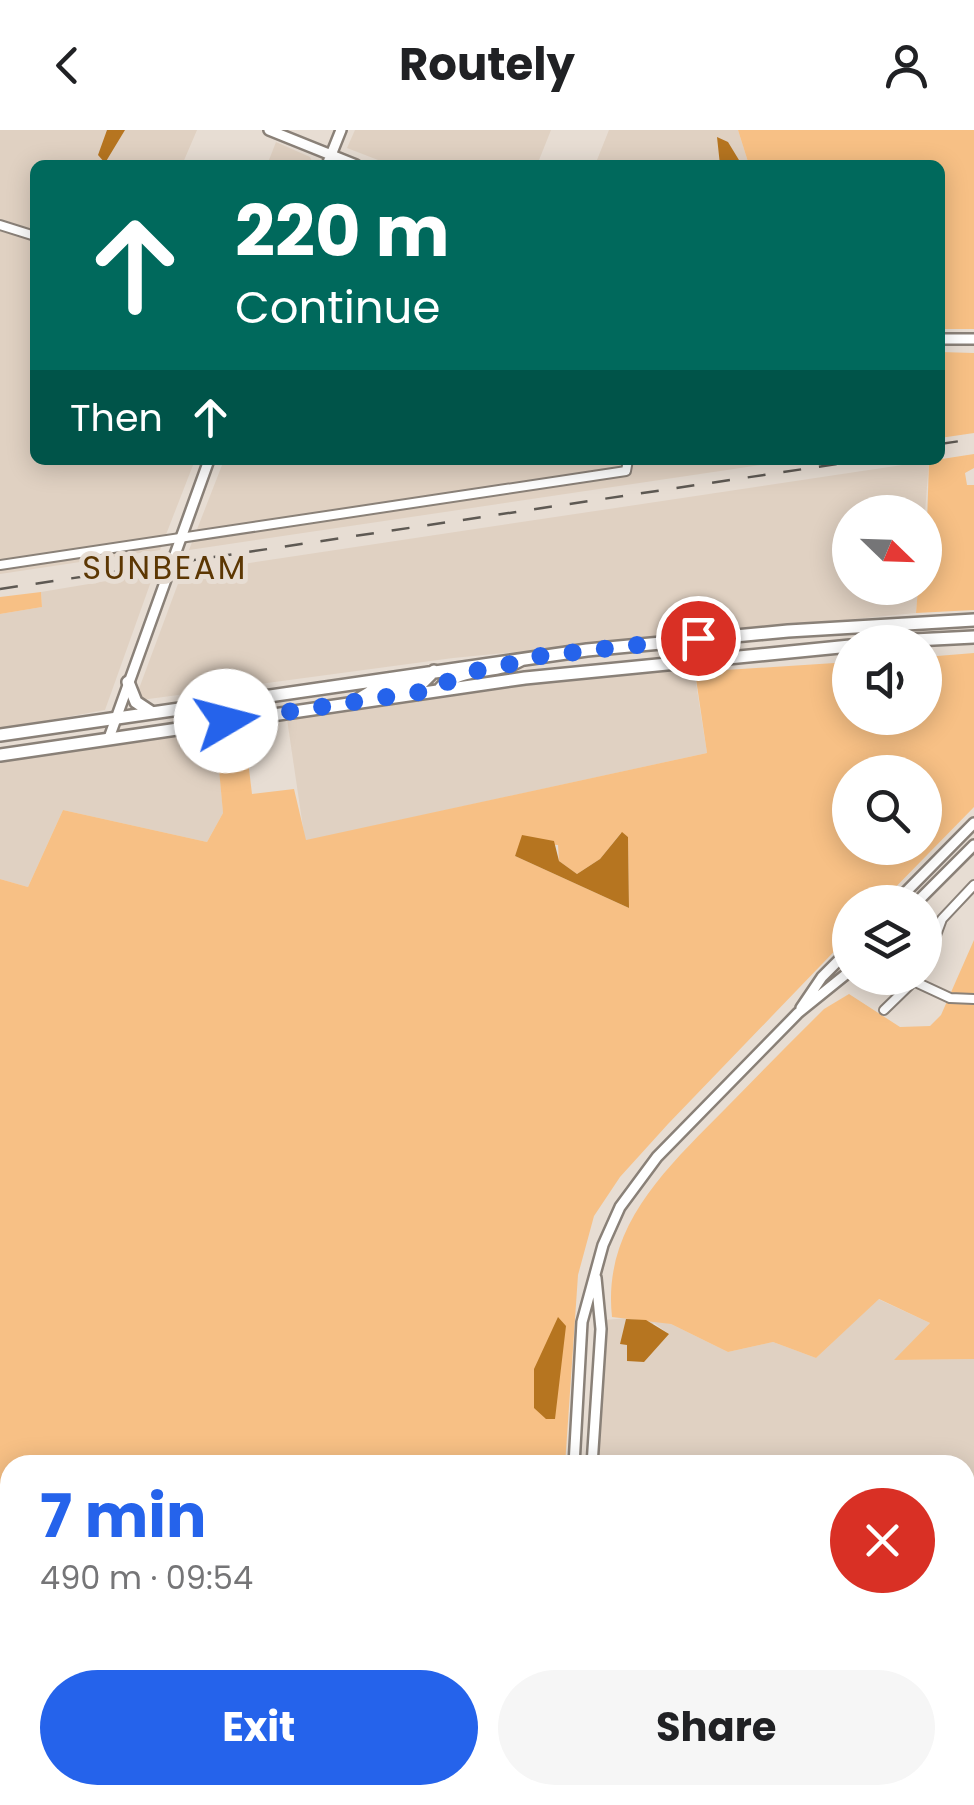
<!DOCTYPE html>
<meta charset="utf-8">
<style>
body{margin:0;font-family:Poppins,sans-serif;background:#f6f6f6;color:#202124;height:100vh;display:flex;flex-direction:column;font-size:38px;white-space:nowrap}
*{box-sizing:border-box;margin:0}
p{font-size:32px;color:#757577}
.icon{flex:none;width:55px;height:55px;fill:none;stroke:currentColor;stroke-width:2;stroke-linecap:round;stroke-linejoin:round}
.map{position:relative;flex:1;overflow:hidden}
.side{position:absolute;left:0px;top:1325px;width:975px;height:350px;display:flex;flex-direction:column;background:#fff;border-radius:30px 30px 0 0;box-shadow:0 5px 25px #0003}
.side>*{flex:none}
.guide{position:absolute;left:30px;top:30px;width:915px;height:305px;border-radius:15px;box-shadow:0 5px 25px #0003;background:#00695c;color:#fff;overflow:hidden}
.needle{width:65px;rotate:113deg}
.tools{position:absolute;left:832px;top:365px;display:grid;gap:20px}
.tools a{display:grid;place-items:center;width:110px;height:110px;border-radius:50%;background:#fff;box-shadow:0 5px 25px #0003;font-size:50px}
.pin{position:absolute;display:grid;place-items:center;width:85px;height:85px;color:#fff;margin:-42px;border:5px solid #fff;border-radius:50%;box-shadow:0 2px 10px #0007}
.me{position:absolute;width:110px;margin:-55px;rotate:82deg;stroke-linejoin:round;filter:drop-shadow(0 0 8px #0008)}
.turn{display:flex;align-items:center;gap:35px;height:210px;padding:0 40px;font-size:45px}
.turn .icon{width:130px;height:130px;stroke-width:2.5}
.turn b{display:block;font-size:70px;line-height:85px}
.then{display:flex;align-items:center;height:95px;padding:0 40px;background:#0003;gap:20px;font-size:38px}
.round{display:grid;place-items:center;flex:none;width:105px;height:105px;border-radius:52px;background:#f6f6f6}
.head{display:flex;align-items:center;justify-content:space-between;height:170px;padding:0 40px}
h1{font-size:60px;font-weight:700;line-height:75px;color:#2563eb}
.cta{display:flex;gap:20px;margin-top:auto;padding:20px 40px}
.cta a{flex:1;height:115px;border-radius:60px;background:#2563eb;color:#fff;font-size:40px;font-weight:700;line-height:115px;text-align:center}
.cta a+a{background:#f6f6f6;color:#202124}
header{display:flex;justify-content:space-between;align-items:center;height:130px;padding:0 40px;background:#fff;font-size:45px;font-weight:700}
.map>svg:first-child{display:block}
.built{fill:#e0d1c2;fill-rule:evenodd}
.green{fill:#f7c085;fill-rule:evenodd}
.water{fill:#b67520}
.lines{fill:none;stroke-linecap:round;stroke-linejoin:round}
.stream{stroke:#b67520;stroke-width:2.5}
.minor-casing{stroke:#8a8178;stroke-width:12}
.tertiary-casing{stroke:#8a8178;stroke-width:14}
.primary-casing{stroke:#8a8178;stroke-width:16}
.minor{stroke:#fff;stroke-width:8}
.tertiary{stroke:#fff;stroke-width:9}
.primary{stroke:#fff;stroke-width:11}
.rail{stroke:#5e5953;stroke-width:2.5;stroke-dasharray:18 18;stroke-linecap:butt}
.route{stroke:#2563eb;stroke-width:18;stroke-dasharray:0 32.4}
.labels{text-anchor:middle;stroke-width:10;stroke-linejoin:round;paint-order:stroke}
.quarter-label{font-size:32px;letter-spacing:2.5px;fill:#5c3703;stroke:#e7ddd3}
</style>
<header><svg class="icon" aria-label="back" viewBox="0 0 24 24"><path d="M15 5l-7 7 7 7"/></svg>Routely<svg class="icon" aria-label="person" viewBox="0 0 24 24"><circle cx="12" cy="8" r="4"/><path d="M4 21q1-7 8-7t8 7"/></svg></header>
<div class="map">
<svg width="974" height="1675" viewBox="0 0 974 1675">
<rect width="100%" height="100%" fill="#e7ddd3"/>
<path class="built" d="M0,0h197l-15,35h-147v295h160l-35,90 -160,24z
M355,0h196l-14,35h-146l-44,-17z
M609,0h129l11,35h-154z
M276,12l34,15 4,8h-47z
M224,330h571l-606,90z
M929,331l-4,51h-75v76h68l-2,25 -463,45 -312,42 -4,-6 45,-121z
M154,443l-49,137 -105,19v-115l42,-7 -1,-15z
M693,534l14,89 -402,88 -18,-122 261,-39z
M216,598l7,85 -16,29 -144,-32 -35,77 -28,-8v-117z
M878,1169l52,24 -35,37 79,-1v135l-9,-1v-28h-369l8,-145 37,-3 30,7 57,28 45,-10 43,16zM654,1193l15,11 -42,27v-16z
M974,1439v123l-9,3v-119z
M974,1572v103h-451l5,-10h437v-92z"/>
<path class="green" d="M738,0h236v199h-34v-164h-191z
M940,222l34,1v80l-34,5z
M974,324v14l-9,5 2,12h7v125l-58,3 2,-25h7l4,-127z
M41,462l1,15 -42,7v-17z
M974,523v154l-93,95h-31v33l-182,189 -48,53 -26,39 -16,59 -13,190h-555v330h436l2,8 80,-8 -5,10h-523v-926l28,8 35,-77 144,32 16,-29 -7,-77 28,-9 8,67 42,-5 12,51 401,-87 -12,-81 155,-10v56h75v-61zM850,642h75v76h-75zM621,703l7,4 1,71 -114,-52 5,-12 38,1 1,16 18,13 23,-15z
M974,810v419l-80,1 36,-37 -51,-24 -63,59 -43,-16 -45,10 -57,-28 -59,-7c-10,-91 55,-149 114,-209 32,-33 65,-66 98,-99l25,-15 51,33 30,-1 11,-11z"/>
<path class="water" d="M107,0h18l-20,33 -7,-8z
M717,7l11,5 14,23h-22z
M622,702l6,5 1,71 -114,-52 7,-21 32,6 5,20 18,13 23,-15z
M558,1187l8,9 -11,93h-9l-12,-11v-39z
M626,1189l20,1 23,14 -25,28 -17,-1v-16l-7,-1z
M717,1665h47l3,10h-41z"/>
<g class="lines">
<path class="stream" d="M21,1665l2,10"/>
<defs>
<path id="minor" d="M0,95l35,11
M0,435l626,-94 2,-11
M925,835l17,-46 32,-34
M907,848l43,20 24,1
M884,880l33,-32
M965,1569l9,-2"/>
<path id="tertiary" d="M269,0l87,35
M327,35l14,-35
M940,209h34
M109,608l100,-278
M896,772l78,-79
M917,772l57,-57
M801,878l21,-31 28,-28
M574,1335l8,-143 21,-77 17,-38 37,-50 141,-144 52,-42
M592,1335l9,-136 -5,-51
M965,1367l9,2
M965,1440l9,-8"/>
<path id="primary" d="M874,512l100,-5
M128,552l8,20 15,10
M440,559c19,-24 56,-14 81,-29
M359,569l15,-9 48,-7 12,-12
M0,605l587,-85 201,-19 186,-11
M0,625l525,-77 325,-32"/>
</defs>
<use href="#minor" class="minor-casing"/>
<use href="#tertiary" class="tertiary-casing"/>
<use href="#primary" class="primary-casing"/>
<use href="#minor" class="minor"/>
<use href="#tertiary" class="tertiary"/>
<use href="#primary" class="primary"/>
<path class="rail" d="M940,314l34,-5
M0,459l864,-129"/>
</g>
<g class="lines">
<path class="route" d="M226,591l214,-32c19,-24 59,-16 84,-31l174,-20"/>
</g>
<g class="labels">
<g class="quarter-label">
<text x="165" y="449">SUNBEAM</text>
</g>
</g>
</svg>
<div class="tools">
<a><svg class="needle" viewBox="-14 -14 28 28"><path d="M0-13l5 13h-10z" fill="#e53935"/><path d="M0 13l5-13h-10z" fill="#757577"/></svg></a>
<a><svg class="icon" aria-label="sound" viewBox="0 0 24 24"><path d="M4 9h4l5-4v14l-5-4H4zM17 9q2 3 0 6"/></svg></a>
<a><svg class="icon" aria-label="search" viewBox="0 0 24 24"><circle cx="10" cy="10" r="6"/><path d="M15 15l6 6"/></svg></a>
<a><svg class="icon" aria-label="layers" viewBox="0 0 24 24"><path d="M12 4l9 5-9 5-9-5zM3 14l9 5 9-5"/></svg></a>
</div>
<div class="pin" style="left:698px;top:508px;background:#d93025"><svg class="icon" aria-label="arrive" viewBox="0 0 24 24"><path d="M6 21V4h12l-3 4 3 4H6"/></svg></div>
<svg class="me" style="left:226px;top:591px" viewBox="-20 -20 40 40"><circle r="19" fill="#fff"/><path d="M0-13L10 11 0 6-10 11z" fill="#2563eb"/></svg>
<div class="guide">
<div class="turn"><svg class="icon" aria-label="ahead" viewBox="0 0 24 24"><path d="M12 20V5M6 11l6-6 6 6"/></svg><div><b>220 m</b>Continue</div></div>
<div class="then">Then<svg class="icon" aria-label="ahead" viewBox="0 0 24 24"><path d="M12 20V5M6 11l6-6 6 6"/></svg></div>
</div>
<section class="side">
<div class="head"><div><h1>7 min</h1><p>490 m · 09:54</p></div><a class="round" style="background:#d93025;color:#fff"><svg class="icon" aria-label="close" viewBox="0 0 24 24"><path d="M6 6l12 12M18 6L6 18"/></svg></a></div>
<div class="cta"><a>Exit</a><a>Share</a></div>
</section>
</div>
